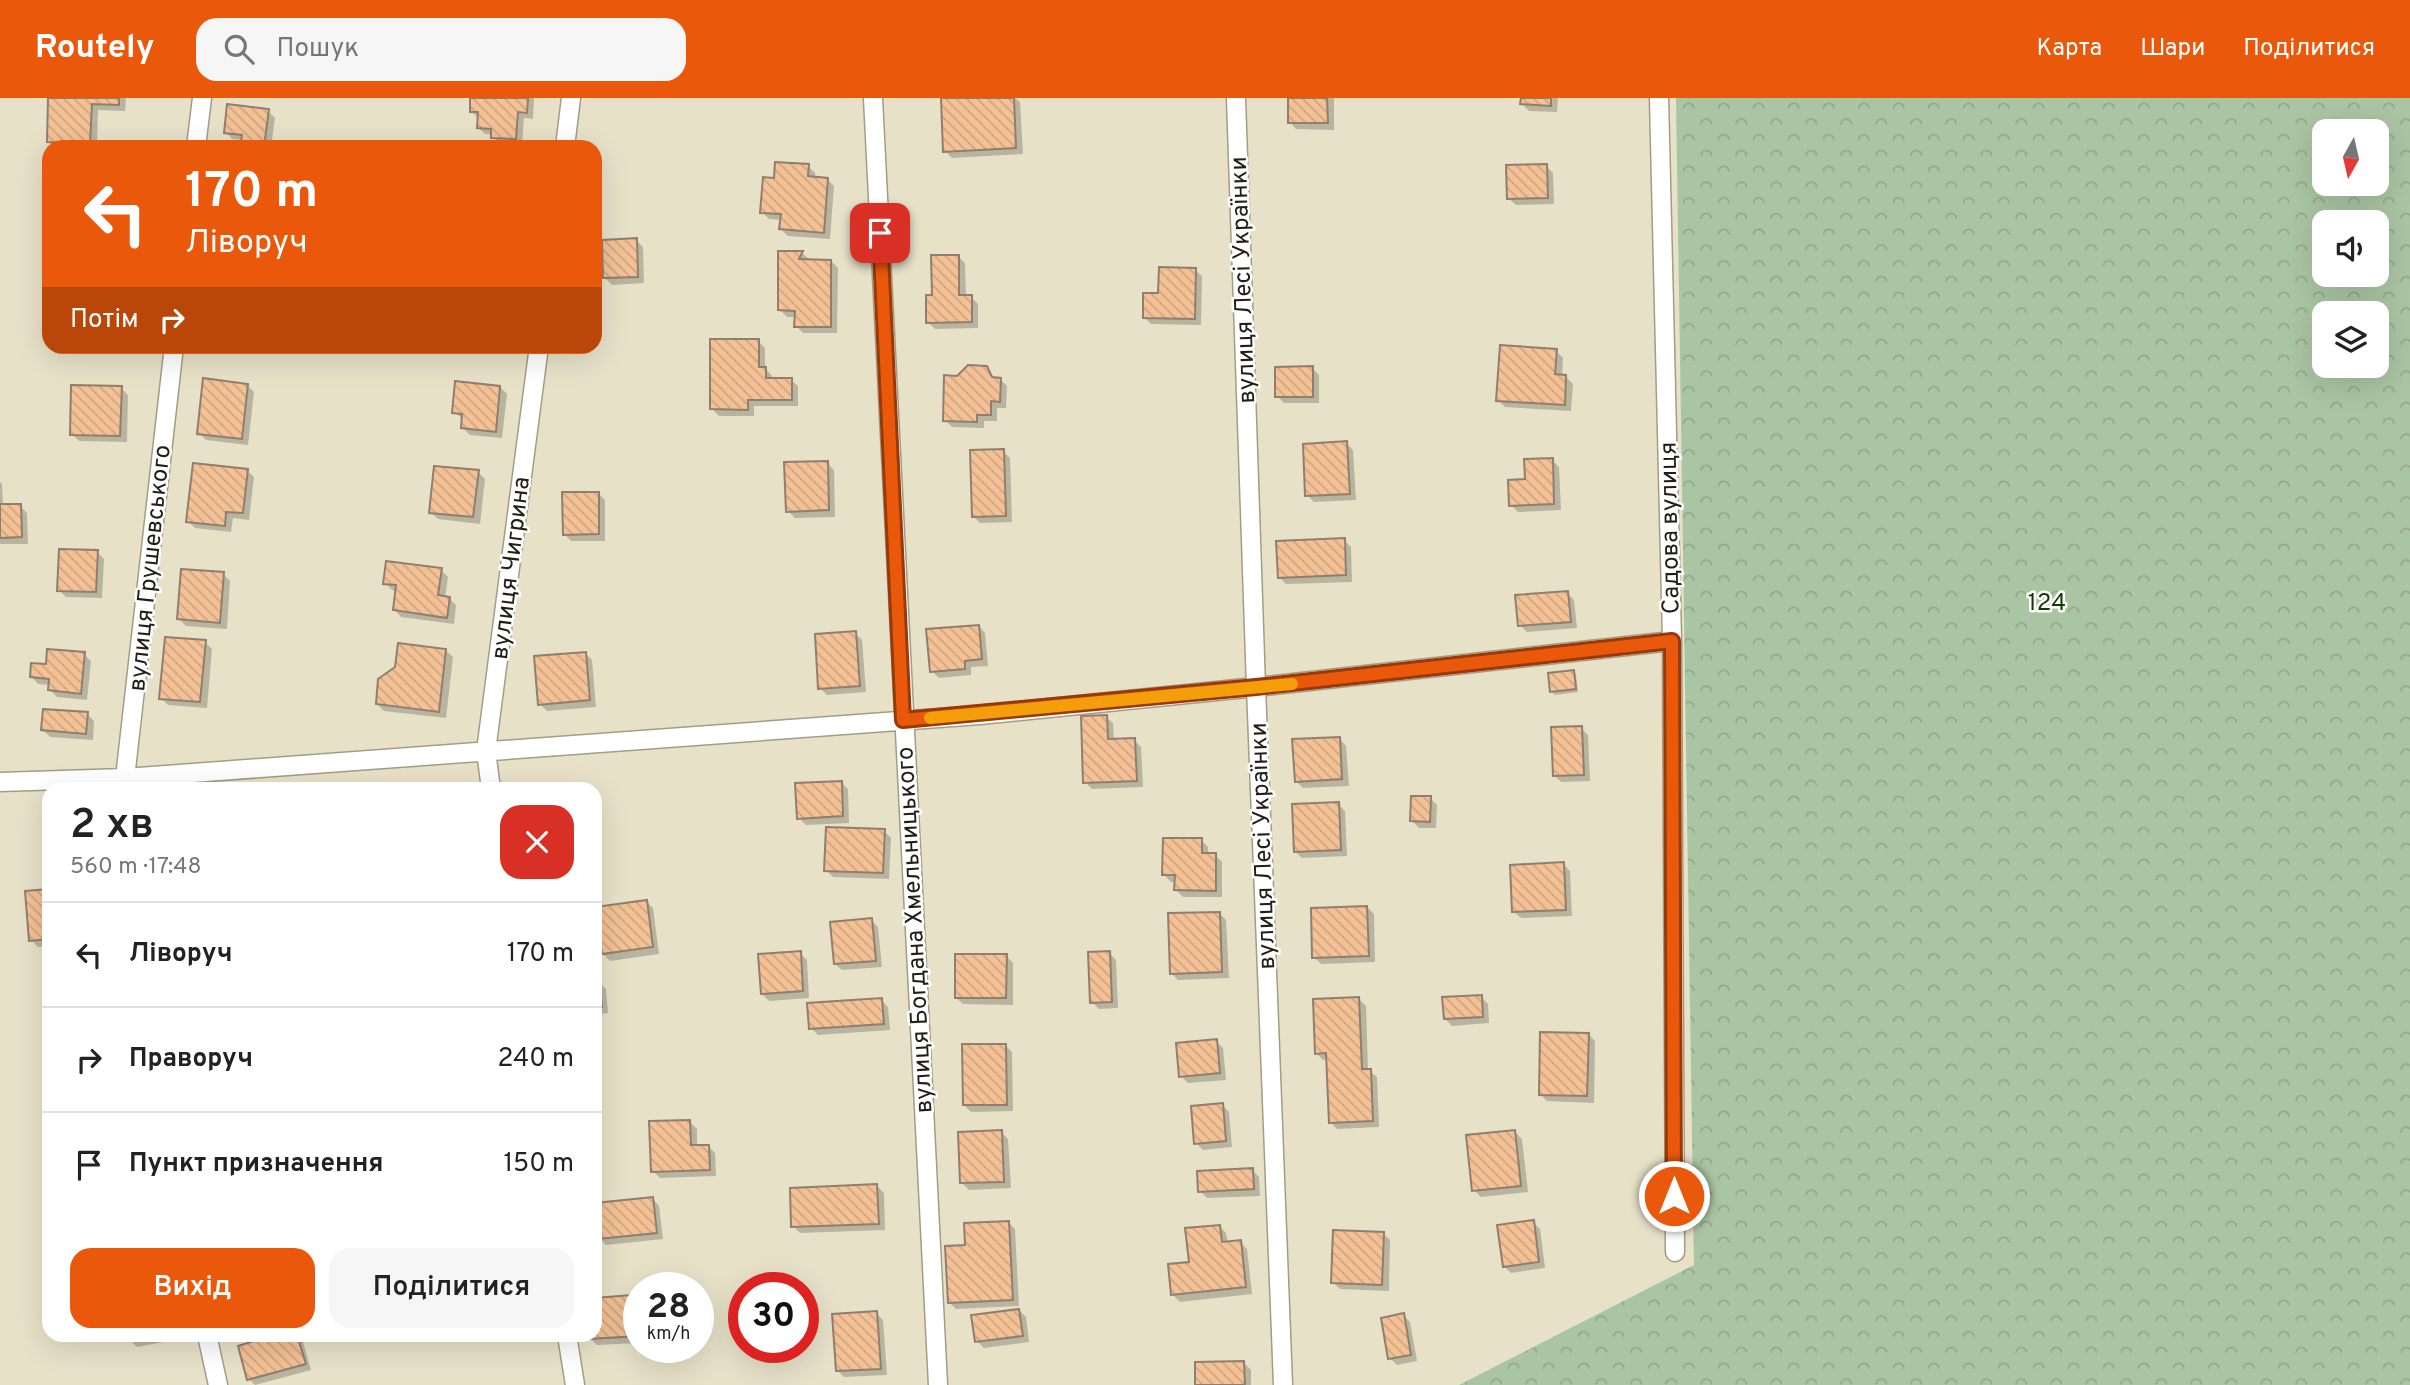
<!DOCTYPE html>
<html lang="uk">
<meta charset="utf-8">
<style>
body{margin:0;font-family:Overpass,sans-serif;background:#f6f6f6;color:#222;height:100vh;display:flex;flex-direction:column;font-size:26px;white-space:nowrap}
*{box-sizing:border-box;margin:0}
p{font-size:23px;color:#767676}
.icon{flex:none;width:38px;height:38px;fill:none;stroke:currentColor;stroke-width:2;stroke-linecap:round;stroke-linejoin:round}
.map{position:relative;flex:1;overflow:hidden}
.panel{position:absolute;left:42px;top:684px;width:560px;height:560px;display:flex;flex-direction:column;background:#fff;border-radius:21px;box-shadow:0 7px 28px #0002}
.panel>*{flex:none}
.banner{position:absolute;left:42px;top:42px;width:560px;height:214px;border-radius:21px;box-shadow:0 7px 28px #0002;background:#ea580c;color:#fff;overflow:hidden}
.needle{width:46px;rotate:188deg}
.fabs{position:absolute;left:2312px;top:21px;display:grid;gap:14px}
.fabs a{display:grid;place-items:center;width:77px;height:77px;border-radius:14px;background:#fff;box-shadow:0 7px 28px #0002;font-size:35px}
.speed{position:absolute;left:623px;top:1174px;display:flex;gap:14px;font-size:35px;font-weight:700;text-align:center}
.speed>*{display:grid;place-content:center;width:91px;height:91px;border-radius:50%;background:#fff;box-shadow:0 7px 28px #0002;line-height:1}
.speed small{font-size:18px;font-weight:400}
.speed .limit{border:10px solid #d22;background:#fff;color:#111}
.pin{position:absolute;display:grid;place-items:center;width:60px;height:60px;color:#fff;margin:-30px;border-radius:14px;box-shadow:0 4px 10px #0006}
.me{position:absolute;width:77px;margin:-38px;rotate:0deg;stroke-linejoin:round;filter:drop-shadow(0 0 5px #0008)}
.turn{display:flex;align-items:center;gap:24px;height:147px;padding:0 28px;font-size:32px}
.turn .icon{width:91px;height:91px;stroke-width:2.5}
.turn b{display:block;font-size:49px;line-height:60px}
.then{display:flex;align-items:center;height:66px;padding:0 28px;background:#0003;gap:14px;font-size:26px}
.round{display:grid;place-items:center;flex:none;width:74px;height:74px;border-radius:21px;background:#f6f6f6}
.overview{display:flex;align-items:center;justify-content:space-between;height:119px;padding:0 28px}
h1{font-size:42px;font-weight:600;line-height:52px}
.button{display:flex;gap:14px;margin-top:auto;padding:14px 28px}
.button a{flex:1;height:80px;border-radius:21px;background:#ea580c;color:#fff;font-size:28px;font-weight:600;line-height:80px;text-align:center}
.button a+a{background:#f6f6f6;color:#222}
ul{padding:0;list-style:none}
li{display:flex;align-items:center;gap:21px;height:105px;padding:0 28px;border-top:2px solid #e0e0e0}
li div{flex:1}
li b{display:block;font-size:26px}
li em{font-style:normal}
header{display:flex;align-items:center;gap:42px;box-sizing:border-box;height:98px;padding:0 35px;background:#ea580c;color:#fff}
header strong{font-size:33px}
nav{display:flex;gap:38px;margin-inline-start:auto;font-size:24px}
.search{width:490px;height:63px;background:#f6f6f6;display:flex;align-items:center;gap:18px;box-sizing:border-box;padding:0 24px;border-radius:21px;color:#767676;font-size:26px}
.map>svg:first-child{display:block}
.forest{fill:url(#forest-crowns);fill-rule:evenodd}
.shadow{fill:#0003}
.building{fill:url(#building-back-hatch);stroke:#917e6e;stroke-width:2}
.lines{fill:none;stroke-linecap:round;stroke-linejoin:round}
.minor-casing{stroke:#a39d86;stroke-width:21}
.minor{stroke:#fff;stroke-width:18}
.route-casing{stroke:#983908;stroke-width:18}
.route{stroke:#ea580c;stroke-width:12}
.slow{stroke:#f59e0b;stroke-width:12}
.labels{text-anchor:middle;stroke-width:5;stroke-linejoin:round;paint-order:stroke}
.street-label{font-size:24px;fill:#201e15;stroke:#fff}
.park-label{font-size:24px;fill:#133a06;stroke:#fff}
</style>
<header>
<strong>Routely</strong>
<div class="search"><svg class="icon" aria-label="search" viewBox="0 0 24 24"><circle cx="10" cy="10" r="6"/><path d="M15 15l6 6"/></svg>Пошук</div>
<nav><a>Карта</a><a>Шари</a><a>Поділитися</a></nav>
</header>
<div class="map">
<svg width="2410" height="1287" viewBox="0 0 2410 1287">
<defs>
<pattern id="forest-crowns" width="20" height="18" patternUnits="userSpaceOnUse" patternTransform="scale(1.75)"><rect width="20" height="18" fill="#aac5a3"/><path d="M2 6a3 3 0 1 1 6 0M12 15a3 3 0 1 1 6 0" fill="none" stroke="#92a98b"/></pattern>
<pattern id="building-back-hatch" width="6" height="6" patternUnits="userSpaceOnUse" patternTransform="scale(1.75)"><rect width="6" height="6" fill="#f3c195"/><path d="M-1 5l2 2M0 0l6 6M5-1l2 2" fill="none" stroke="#d0a580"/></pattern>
</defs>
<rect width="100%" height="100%" fill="#e7e1c8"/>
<path class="forest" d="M1676,0h734v1287h-951l235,-120zM2324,33h52v53h-52zM2324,124h52v53h-52zM2324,215h52v53h-52z"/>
<path class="shadow" d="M50,0h76l-1,13 -27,-1 -1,37h-43l-6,-6z
M472,0h62l-1,21 -9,-1 -2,27 -23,-1 -6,-9 -8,-1 -7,-6 1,-9 -8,-8z
M962,0h53l5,4 3,52 -71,4 -7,-7z
M1290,0h44v32l-38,-1 -6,-7z
M1522,0h36l-1,14 -28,-1 -7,-7z
M268,13l7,7 -4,29h-29l1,-7 -11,-1 -6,-7z
M808,68l7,7v5l12,1 7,7 -4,53 -42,-3 -7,-7 1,-9 -13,-1 -7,-7 14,-32z
M1546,68l7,7 1,31 -38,1 -7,-6z
M636,142l7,7 1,36 -32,2 -7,-7z
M780,155h22l7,6 22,2 7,7 -1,65h-34l-7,-7v-9h-9l-7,-7z
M958,158l7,7 1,34h5l7,7v24l-43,1 -7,-7 6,-25z
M1195,172l7,6 -1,49 -50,-1 -7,-7 16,-22z
M758,243l7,7v20l7,8v4h19l7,6v20h-44v10h-35l-7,-7z
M69,248h63l-1,8z
M1556,253l7,7 -1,19h4l7,7 -2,27 -66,-4 -7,-7z
M987,270l8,11h5l7,7 -1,22h-9v13h-13v7l-32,-1 -7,-7 12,-42z
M1312,270l7,7v28h-35l-7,-7z
M247,287l7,7 -6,53 -42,-5 -7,-7z
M500,289l7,7 -5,44 -32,-3 -7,-7v-9l-9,-7z
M121,290l7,7 -1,47 -48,-1 -7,-7z
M1346,345l7,7 3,50 -42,2 -7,-7z
M1003,353l7,7 2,64 -32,1 -7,-7z
M1552,362l7,7 2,43 -43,2 -7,-7 16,-24z
M827,365l7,7 1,47 -40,1 -7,-7z
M247,373l7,6 -5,43 -16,-2 -2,14 -36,-4 -7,-7z
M478,374l7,7 -5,45 -42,-5 -7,-7z
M0,384l2,2 1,22h17l7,7 1,31h-28z
M598,395l7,7v41h-34l-7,-7z
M1344,442l7,7 1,35 -66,2 -7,-7z
M97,454l7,7 -2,39 -36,-1 -7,-7z
M441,472l7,7 -3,21h4l7,7 -2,19 -53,-7 -6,-7 2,-19 -5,-1 -7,-7z
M223,476l7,7 -3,48 -41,-3 -7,-7z
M1567,495l7,7 3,28 -50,4 -7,-7z
M979,528l6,7 3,33 -17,1v8l-32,3 -7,-7z
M855,535l7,7 4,52 -39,3 -7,-7z
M205,544l7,7 -5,59 -39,-3 -7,-7z
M446,553l7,6 -7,61 -62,-7 -7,-7z
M585,555l7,7 4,47 -49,4 -7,-7z
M84,556l7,7 -4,39 -30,-3 -7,-7v-5l-12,-1 -6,-7 15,-11z
M1573,574l3,3 2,17 -23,3 -3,-3z
M87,616l7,7 -1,19 -43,-3 -7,-7z
M1106,619l7,6 1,18 20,-1 7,7 2,40 -51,2 -7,-7z
M1581,630l7,7 2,46 -29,1 -7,-7z
M1340,641l6,7 3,40 -46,2 -7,-7z
M841,684l7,7 1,34 -43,2 -7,-7z
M572,688l3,3h-19z
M1430,700l7,7 -1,23h-17l-7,-7z
M1338,706l7,7 2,45 -45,2 -7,-7z
M884,733l7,7 -2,41 -56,-2 -7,-7z
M1201,742l7,7v8h7l7,7v35h-39l-7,-7v-8h-5l-7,-7z
M1563,766l7,7 2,45 -51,2 -7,-6z
M49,793v55l-11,1 -7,-7z
M646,803l7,7 6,46 -49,7 -7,-7z
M1367,809l7,7 1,48 -54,2 -7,-7z
M1219,815l7,7 3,58 -51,2 -7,-7z
M871,822l7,7 4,40 -40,3 -7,-6z
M800,855l7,7 2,38 -40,3 -7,-7z
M1109,855l7,7 2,48 -19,1 -7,-7z
M1006,858l7,7v42l-50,-1 -7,-6z
M599,884l7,7 2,24 -13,2v-32z
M1481,899l7,7 1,19 -37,3 -7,-7z
M1359,901l7,7 2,64 9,7 2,50 -42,2 -7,-7 -2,-63 -5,1 -7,-7z
M881,902l7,7 2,23 -72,5 -7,-7z
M1588,936l7,7 -1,62 -47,-2 -7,-7z
M1216,943l7,7 3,32 -38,3 -7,-7z
M1005,947l7,7 1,59 -42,1 -7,-7z
M1222,1007l7,7 3,35 -29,3 -7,-7z
M690,1024l7,7v18l11,-1 7,7 1,23 -56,2 -7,-7z
M1001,1034l7,7 3,49 -42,2 -7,-7z
M1515,1034l7,7 6,53 -47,5 -7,-7z
M1252,1072l7,7 1,19 -53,2 -7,-7z
M877,1088l7,7 1,37 -85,3 -7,-7z
M653,1101l6,7 4,33 -57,6 -7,-7z
M1008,1124l7,7 4,77 -63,3 -7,-7 18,-55z
M1533,1124l7,7 5,39 -34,5 -7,-7z
M1219,1128l7,7 2,10 12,-1 7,7 5,45 -72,8 -7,-7 18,-31z
M1383,1135l7,7 -1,51 -49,-2 -7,-7z
M630,1199l7,7 2,39 -42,2 -7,-7 5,-3v-35z
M1019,1212l7,7 3,25 -45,6 -7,-7z
M876,1215l7,7 4,55 -43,2 -7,-7z
M1403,1217l7,7 7,39 -20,4 -7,-7z
M129,1237h44l1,5 -37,7 -7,-7z
M258,1237h43l10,35 -56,15 -6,-6 10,-38z
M1244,1265l7,7v15h-54z"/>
<path class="building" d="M48,0h71v7l-27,-1 -2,40 -43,-2z
M470,0h58l-1,15 -9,-1 -2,27 -25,-1v-9l-14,-1 1,-16h-8z
M941,0h73l2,50 -73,4z
M1288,0h39l1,25h-40z
M1521,0h30v8l-31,-2z
M227,6l42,5 -5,38h-24l2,-12 -18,-2z
M775,64l34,2 -1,12 20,2 -4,55 -45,-4 2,-15 -21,-1 3,-36 11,1z
M1547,66l1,34 -41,1 -1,-34z
M637,140l1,39 -35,1 -1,-38z
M778,153h25l-4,8 32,1v67h-37l1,-16 -17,-1z
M931,157h28v40h13v27l-46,1v-28h6z
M1159,169l37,1 -1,51 -52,-1v-25h15z
M710,241h49v28h7v11h26v22h-44v10l-38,-1z
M1500,247l57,4 -2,25 11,1 -1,30 -69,-4z
M968,267l19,1 5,11 9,1 -1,24 -9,-1v14h-14v7l-34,-1 1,-46 13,1z
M1313,268v31h-38v-30z
M203,280l45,6 -6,55 -45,-5z
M455,283l45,5 -4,46 -35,-4 1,-14 -10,-1z
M71,287l51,1 -2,50 -50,-1z
M1347,343l3,53 -45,2 -2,-52z
M1004,351l2,67 -34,1 -2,-67z
M1553,360l1,46 -45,2 -1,-26 17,-1 -1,-20z
M828,363l1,49 -43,2 -2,-50z
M193,365l55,6 -5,44 -17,-1 -1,14 -39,-4z
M434,368l45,4 -6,47 -44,-4z
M562,394h37v42l-36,1z
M0,406h21l1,33 -22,1z
M1345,440l1,37 -68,3 -2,-37z
M59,451l39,1 -2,42 -39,-1z
M386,463l56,7 -4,27 12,2 -3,21 -54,-8 3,-25 -13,-1z
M181,471l43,3 -4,51 -43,-4z
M1568,493l3,31 -53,4 -3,-31z
M979,527l3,34 -17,2v8l-35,3 -4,-43z
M856,533l4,55 -42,3 -3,-55z
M165,539l41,3 -6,62 -41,-3z
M398,545l48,6 -7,63 -63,-8 2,-25 17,-12z
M47,551l38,3 -4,42 -33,-4 1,-11 -19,-2 1,-14 15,1z
M586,554l4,48 -52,5 -4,-49z
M1574,572l2,19 -26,3 -2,-19z
M43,611l45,3 -2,22 -45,-4z
M1107,617l1,24 27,-1 2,43 -54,2 -2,-67z
M1582,628l2,49 -31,1 -2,-49z
M1340,639l2,42 -47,3 -3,-43z
M842,683l1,35 -46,3 -2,-36z
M1411,698h20l-1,26 -20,-1z
M1339,704l2,48 -47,2 -2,-48z
M826,729l59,2 -2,44 -59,-2z
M1163,740h39v15h14v38l-42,-1 1,-15h-13z
M1564,764l2,48 -54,2 -2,-47z
M49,791v50l-20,2 -4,-50z
M647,802l6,47 -51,7 -7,-47z
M1367,808l2,50 -57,2 -1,-50z
M1220,814l2,60 -52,2 -2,-61z
M872,820l4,43 -42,3 -4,-42z
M801,853l2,40 -42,3 -3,-40z
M1110,853l2,51 -22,1 -2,-51z
M955,856h52l-1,44h-51z
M595,883h4l3,26 -7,1z
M1482,897l1,22 -39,2 -2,-22z
M1359,899l3,72h9l2,52 -44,2 -3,-70 -11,1 -2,-55z
M882,900l2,26 -75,5 -2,-26z
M1540,934l49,1 -2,63 -48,-1z
M1217,941l3,34 -41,4 -3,-34z
M962,946h44l1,61h-44z
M1223,1005l3,38 -32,3 -3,-38z
M690,1022l1,25h18l1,25 -59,2 -2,-51z
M1002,1032l2,52 -44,1 -2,-51z
M1515,1032l6,56 -49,5 -6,-56z
M1253,1070l1,21 -56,3 -1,-21z
M877,1086l2,40 -88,3 -1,-39z
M653,1099l4,36 -59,6 -3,-36z
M1534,1122l5,42 -36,5 -6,-42z
M1009,1123l4,79 -65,3 -3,-57 20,-1 -1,-22z
M1220,1127l2,17 19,-2 5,47 -75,8 -3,-31 21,-2 -4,-34z
M1333,1132l51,2 -2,53 -51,-2z
M631,1197l2,25h6v16l-50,3 -1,-4h7v-37z
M1019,1211l4,27 -48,6 -4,-27z
M877,1213l4,58 -45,2 -4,-57z
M1404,1215l7,42 -23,4 -7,-41z
M127,1237h31l-30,6z
M256,1237h41l9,29 -59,16 -9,-34 19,-6z
M1244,1263l1,24h-50v-23z"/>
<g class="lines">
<defs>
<path id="minor" d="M873,0l65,1287
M1236,0l20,589 27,698
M1659,0l13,543 3,611
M196,49l6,-49
M565,49l6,-49
M0,684l125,-4 855,-63 276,-28 416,-46
M126,690l-1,-10 49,-432
M491,691l-5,-38 53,-405
M207,1237l11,50
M567,1237l8,50"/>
</defs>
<use href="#minor" class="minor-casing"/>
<use href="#minor" class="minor"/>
</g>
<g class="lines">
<defs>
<path id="route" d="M880,135l23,487 353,-33 416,-46 2,555"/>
</defs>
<use href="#route" class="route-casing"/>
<use href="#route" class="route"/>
<path class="slow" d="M930,620l362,-34"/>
</g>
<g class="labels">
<g class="street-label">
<text transform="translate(1242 182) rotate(-92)" y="8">вулиця Лесі Українки</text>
<text transform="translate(1669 430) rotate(-91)" y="8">Садова вулиця</text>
<text transform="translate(149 470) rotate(-84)" y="8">вулиця Грушевського</text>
<text transform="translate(510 470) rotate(-83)" y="8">вулиця Чигрина</text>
<text transform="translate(1262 748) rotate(-92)" y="8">вулиця Лесі Українки</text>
<text transform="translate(914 832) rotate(-93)" y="8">вулиця Богдана Хмельницького</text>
</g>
<g class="park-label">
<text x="2047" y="512">124</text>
</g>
</g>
</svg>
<div class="fabs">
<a><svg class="needle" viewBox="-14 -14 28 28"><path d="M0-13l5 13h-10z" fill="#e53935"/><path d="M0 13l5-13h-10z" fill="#767676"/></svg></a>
<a><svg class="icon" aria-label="sound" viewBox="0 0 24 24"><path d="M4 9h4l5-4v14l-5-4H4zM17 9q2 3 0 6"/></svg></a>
<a><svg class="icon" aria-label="layers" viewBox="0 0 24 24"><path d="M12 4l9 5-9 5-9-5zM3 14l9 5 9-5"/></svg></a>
</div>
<div class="speed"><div>28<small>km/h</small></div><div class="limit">30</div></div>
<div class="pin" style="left:880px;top:135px;background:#d93025"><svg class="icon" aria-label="arrive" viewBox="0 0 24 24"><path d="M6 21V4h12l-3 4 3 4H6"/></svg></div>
<svg class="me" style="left:1674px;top:1098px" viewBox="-20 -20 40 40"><circle r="17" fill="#ea580c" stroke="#fff" stroke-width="3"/><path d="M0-11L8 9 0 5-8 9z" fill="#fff"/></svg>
<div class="banner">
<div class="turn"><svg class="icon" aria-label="left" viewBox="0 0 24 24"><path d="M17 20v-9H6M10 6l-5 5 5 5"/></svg><div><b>170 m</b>Ліворуч</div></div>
<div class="then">Потім<svg class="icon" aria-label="right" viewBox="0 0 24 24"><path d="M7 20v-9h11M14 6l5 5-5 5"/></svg></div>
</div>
<section class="panel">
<div class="overview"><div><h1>2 хв</h1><p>560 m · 17:48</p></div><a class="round" style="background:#d93025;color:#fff"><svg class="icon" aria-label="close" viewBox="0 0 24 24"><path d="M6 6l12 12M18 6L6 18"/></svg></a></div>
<ul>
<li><svg class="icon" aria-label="left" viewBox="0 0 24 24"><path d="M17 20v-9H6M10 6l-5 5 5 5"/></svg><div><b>Ліворуч</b></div><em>170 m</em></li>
<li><svg class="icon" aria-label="right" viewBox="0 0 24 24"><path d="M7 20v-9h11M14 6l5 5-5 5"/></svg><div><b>Праворуч</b></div><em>240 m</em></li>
<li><svg class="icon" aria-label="arrive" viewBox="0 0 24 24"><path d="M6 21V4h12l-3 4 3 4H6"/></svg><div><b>Пункт призначення</b></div><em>150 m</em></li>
</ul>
<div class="button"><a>Вихід</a><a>Поділитися</a></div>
</section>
</div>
